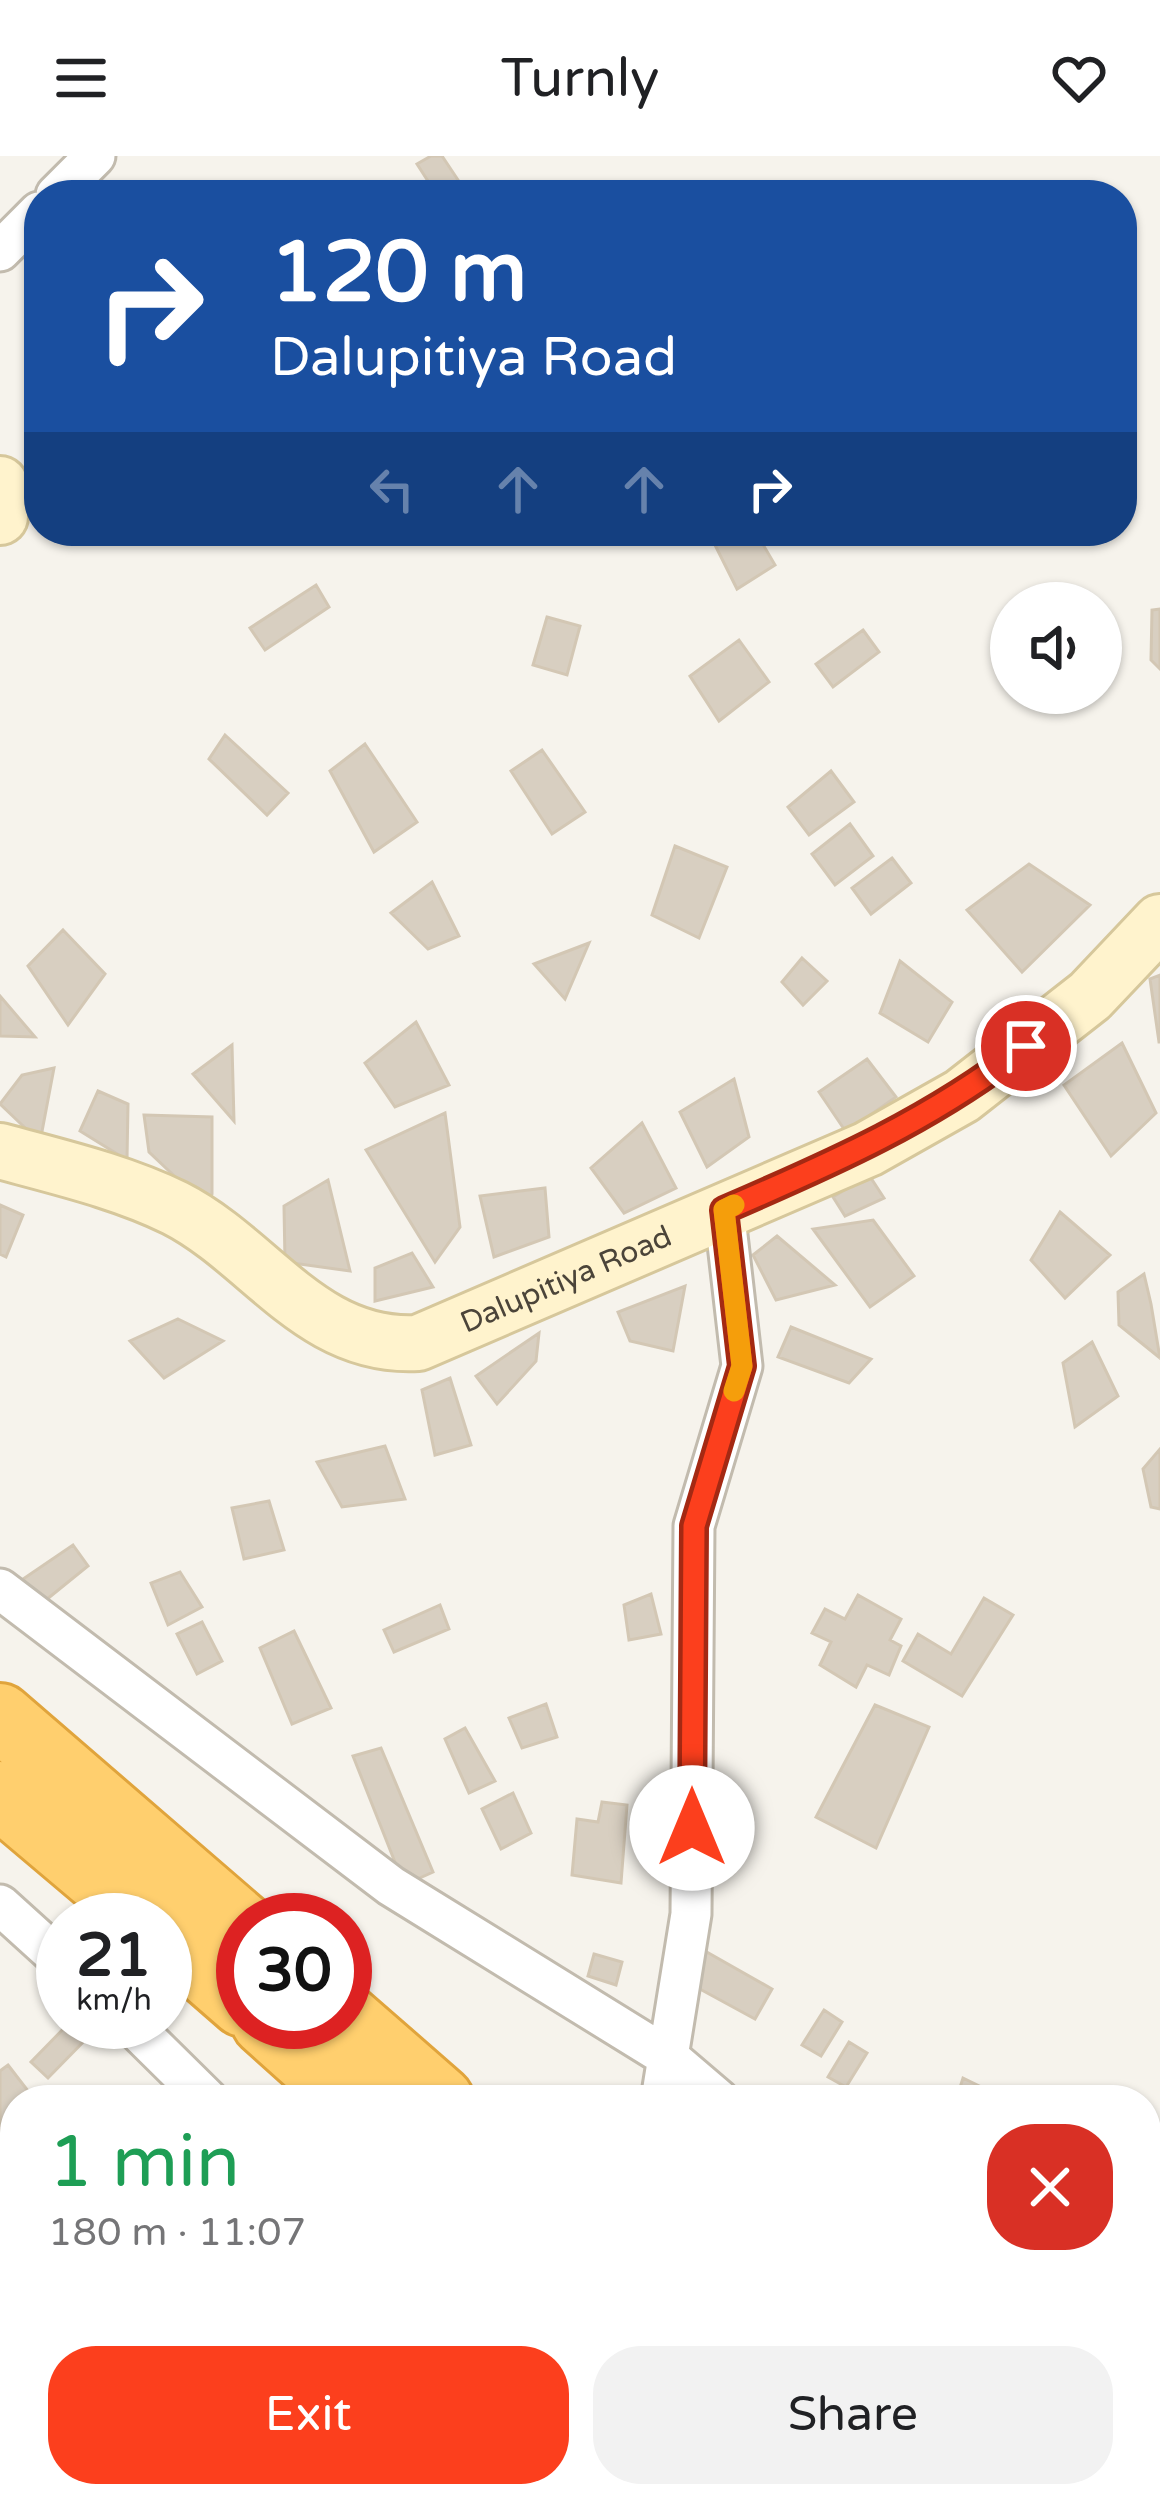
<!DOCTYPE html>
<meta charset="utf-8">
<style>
body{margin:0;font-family:"Varela Round",sans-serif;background:#f2f2f2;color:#202124;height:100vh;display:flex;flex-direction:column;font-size:45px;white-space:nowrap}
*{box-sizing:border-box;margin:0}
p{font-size:39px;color:#757577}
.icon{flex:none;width:66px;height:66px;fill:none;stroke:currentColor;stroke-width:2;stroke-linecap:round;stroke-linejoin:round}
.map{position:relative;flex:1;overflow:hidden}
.side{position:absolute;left:0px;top:1929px;width:1161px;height:423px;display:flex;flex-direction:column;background:#fff;border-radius:48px 48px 0 0;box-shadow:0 3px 9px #0004}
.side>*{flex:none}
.guide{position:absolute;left:24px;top:24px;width:1113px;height:366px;border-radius:48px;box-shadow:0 3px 9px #0004;background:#1a4fa0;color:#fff;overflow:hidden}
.buttons{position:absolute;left:990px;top:426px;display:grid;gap:24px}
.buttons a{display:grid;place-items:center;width:132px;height:132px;border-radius:50%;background:#fff;box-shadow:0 3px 9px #0004;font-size:60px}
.speed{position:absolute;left:36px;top:1737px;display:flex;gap:24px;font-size:60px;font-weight:700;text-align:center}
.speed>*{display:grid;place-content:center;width:156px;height:156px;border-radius:50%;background:#fff;box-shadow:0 3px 9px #0004;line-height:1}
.speed small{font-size:30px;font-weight:400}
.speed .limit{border:18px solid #d22;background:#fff;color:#111}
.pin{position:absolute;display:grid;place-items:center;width:102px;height:102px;color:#fff;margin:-51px;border:6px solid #fff;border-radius:50%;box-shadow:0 3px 12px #0007}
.me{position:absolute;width:132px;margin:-66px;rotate:0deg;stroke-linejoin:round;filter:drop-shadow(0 0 9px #0008)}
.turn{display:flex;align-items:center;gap:42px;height:252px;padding:0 48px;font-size:54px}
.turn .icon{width:156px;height:156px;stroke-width:2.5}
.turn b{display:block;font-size:84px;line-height:102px}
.lanes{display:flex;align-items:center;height:114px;padding:0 48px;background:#0003;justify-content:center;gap:60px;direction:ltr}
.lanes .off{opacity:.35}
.round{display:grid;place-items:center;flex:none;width:126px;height:126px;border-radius:48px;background:#f2f2f2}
.head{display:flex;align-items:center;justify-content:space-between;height:204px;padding:0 48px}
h1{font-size:72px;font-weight:600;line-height:90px;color:#1e9e55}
.action{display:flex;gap:24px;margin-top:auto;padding:24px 48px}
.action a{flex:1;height:138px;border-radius:48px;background:#fc3f1d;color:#fff;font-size:48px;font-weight:600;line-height:138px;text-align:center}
.action a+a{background:#f2f2f2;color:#202124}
header{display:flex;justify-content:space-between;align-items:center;height:156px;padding:0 48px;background:#fff;font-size:54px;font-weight:600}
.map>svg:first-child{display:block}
.building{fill:#d8cfc1;stroke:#d3c7b4;stroke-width:3}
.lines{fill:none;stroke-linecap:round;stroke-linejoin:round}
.lane-casing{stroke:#c2bbae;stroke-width:24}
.street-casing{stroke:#c2bbae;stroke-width:45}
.secondary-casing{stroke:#d6c79b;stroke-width:60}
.highway-casing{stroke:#e0a43c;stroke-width:72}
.lane{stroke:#fff;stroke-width:18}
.street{stroke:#fff;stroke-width:39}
.secondary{stroke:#fff3cd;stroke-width:54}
.highway{stroke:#ffcf6e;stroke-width:66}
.route-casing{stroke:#a42913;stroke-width:30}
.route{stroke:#fc3f1d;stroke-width:21}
.slow{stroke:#f59e0b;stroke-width:21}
.labels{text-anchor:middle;stroke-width:9;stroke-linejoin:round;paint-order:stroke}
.street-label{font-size:30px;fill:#4b4439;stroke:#fff}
</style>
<header><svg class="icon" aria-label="menu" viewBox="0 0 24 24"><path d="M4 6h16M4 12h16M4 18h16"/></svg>Turnly<svg class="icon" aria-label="heart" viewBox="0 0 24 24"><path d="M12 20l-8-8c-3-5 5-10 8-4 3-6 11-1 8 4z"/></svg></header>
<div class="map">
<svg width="1160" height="2350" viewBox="0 0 1160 2350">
<rect width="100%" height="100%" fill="#f6f3ec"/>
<path class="building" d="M431,0h11l26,39h-31l-20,-31z
M708,375h47l20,34 -38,24z
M316,429l13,22 -64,43 -15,-22z
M1160,453v60l-9,-9 1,-50z
M547,461l33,9 -13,49 -34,-10z
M863,474l16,22 -46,35 -17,-23z
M739,484l30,42 -50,39 -29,-45z
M225,579l63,58 -21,22 -58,-56z
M365,588l52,78 -43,30 -44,-81z
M542,594l43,62 -33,22 -41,-63z
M831,615l23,31 -45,33 -21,-28z
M850,668l23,32 -38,29 -23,-31z
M675,690l52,21 -28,71 -47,-23z
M892,702l19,25 -40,31 -19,-26z
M1029,708l61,41 -68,67 -55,-62z
M432,726l27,54 -31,13 -37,-36z
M63,774l42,44 -37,51 -40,-59z
M589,787l-24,56 -31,-35z
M802,802l25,23 -24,24 -21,-23z
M900,805l52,41 -24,40 -48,-29z
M1160,819v67h-1l-9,-63z
M0,840l35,41 -35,-1z
M416,866l33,63 -54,22 -30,-44z
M1122,887l34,70 -45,43 -47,-71z
M232,889l2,76 -41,-47z
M867,903l29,38 -50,35 -27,-40z
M54,912l-14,74 -40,-38 22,-29z
M734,923l15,58 -42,30 -27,-55z
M98,935l30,13 -1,56 -47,-29z
M445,957l15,114 -25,35 -69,-112z
M144,959l68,2v77l-8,10 -55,-52z
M642,967l34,65 -52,25 -33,-45z
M869,1019l15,23 -39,18 -12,-19z
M328,1024l22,91 -65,-9 -1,-56z
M545,1032l4,49 -55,20 -14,-61z
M0,1049l23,10 -17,42 -6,-3z
M1060,1056l50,43 -45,43 -34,-38z
M873,1064l41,56 -44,31 -57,-78z
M777,1080l58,49 -59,15 -23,-45z
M412,1097l21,34 -58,14v-33z
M1144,1118l7,30 9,54 -41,-33 -1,-33z
M685,1130l-12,65 -43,-10 -12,-29z
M178,1163l45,22 -59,37 -34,-37z
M791,1171l80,32 -22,24 -71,-26z
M539,1177l-3,28 -39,43 -21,-28z
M1092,1186l26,54 -43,31 -12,-64z
M450,1222l21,67 -36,10 -13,-65z
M385,1290l20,53 -63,8 -25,-45z
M1160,1293v60l-9,-2 -8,-38z
M269,1345l15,49 -40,9 -12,-51z
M73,1389l15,21 -47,38 -18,-25z
M180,1416l22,35 -34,18 -17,-42z
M651,1438l10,40 -32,6 -5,-35z
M858,1439l43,24 -11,21 11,6 -12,29 -22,-10 -11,22 -36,-22 11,-23 -19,-9 13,-24 20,10z
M984,1442l29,17 -51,81 -59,-35 15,-27 33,20z
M440,1449l9,24 -55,23 -10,-22z
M202,1466l20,39 -25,13 -20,-40z
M294,1475l37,77 -39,16 -32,-76z
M546,1548l11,33 -35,11 -13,-30z
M875,1549l54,22 -53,121 -60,-31z
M465,1572l30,53 -26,12 -24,-54z
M381,1592l52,124 -29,13 -51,-129z
M513,1637l18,40 -30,16 -19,-40z
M602,1646l25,3 -6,78 -49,-8 5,-56 21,3z
M705,1795l67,38 -17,30 -68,-37z
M594,1798l28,8 -6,23 -28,-9z
M824,1854l18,12 -21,34 -19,-11z
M70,1866l18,15 -40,41 -17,-16z
M849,1886l18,11 -21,34 -18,-10z
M8,1909l27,35h-20v33l-15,12v-74z
M963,1922l45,22h-52z
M1146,2104l14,3 -6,47 -8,-2z
M134,2337h24l-16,13h-24z
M418,2337h40l-12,13h-14z"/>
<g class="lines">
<defs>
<path id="lane" d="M596,2337l19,13"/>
<path id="street" d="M56,39l39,-39
M0,95l39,-39
M0,1433l391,297 280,173 48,41
M0,1749l63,57
M129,1866l79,78
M661,1944l30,-186 3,-388 48,-160 -18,-157
M0,2023l11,-5
M1084,2337l12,13
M481,2350l10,-13"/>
<g id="secondary">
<path d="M0,328v33"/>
<path id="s1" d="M0,995c58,16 120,30 175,57 85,43 136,141 243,135l450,-194 94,-53 128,-100 70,-74"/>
</g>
<path id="highway" d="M0,1561l243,210
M0,1639l148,125
M165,1779l78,68
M345,1861l95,83
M265,1866l87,78
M794,2337l15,13
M887,2337l14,13"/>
</defs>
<use href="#lane" class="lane-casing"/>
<use href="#street" class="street-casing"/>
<use href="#secondary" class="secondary-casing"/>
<use href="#highway" class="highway-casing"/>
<use href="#lane" class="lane"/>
<use href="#street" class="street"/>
<use href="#secondary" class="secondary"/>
<use href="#highway" class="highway"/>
</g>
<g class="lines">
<defs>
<path id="route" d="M692,1672l2,-302 48,-160 -18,-156c109,-47 209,-91 302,-164"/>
</defs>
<use href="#route" class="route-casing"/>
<use href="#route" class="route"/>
<path class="slow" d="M734,1049l-10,5 18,156 -8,25"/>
</g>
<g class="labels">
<g class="street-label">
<text dy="10" stroke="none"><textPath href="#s1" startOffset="630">Dalupitiya Road</textPath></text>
</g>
</g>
</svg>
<div class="buttons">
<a><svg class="icon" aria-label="sound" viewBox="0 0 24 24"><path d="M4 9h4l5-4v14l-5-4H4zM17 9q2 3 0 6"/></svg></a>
</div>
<div class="speed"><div>21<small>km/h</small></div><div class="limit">30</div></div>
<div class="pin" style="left:1026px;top:890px;background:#d93025"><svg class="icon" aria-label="arrive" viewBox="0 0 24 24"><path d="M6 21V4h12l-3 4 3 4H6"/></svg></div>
<svg class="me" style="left:692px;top:1672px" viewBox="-20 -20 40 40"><circle r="19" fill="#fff"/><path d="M0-13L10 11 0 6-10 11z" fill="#fc3f1d"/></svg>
<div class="guide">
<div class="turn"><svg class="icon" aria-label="right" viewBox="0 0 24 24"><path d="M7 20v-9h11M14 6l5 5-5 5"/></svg><div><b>120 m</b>Dalupitiya Road</div></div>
<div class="lanes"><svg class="icon off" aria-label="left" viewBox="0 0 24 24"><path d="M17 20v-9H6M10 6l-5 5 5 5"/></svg><svg class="icon off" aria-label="ahead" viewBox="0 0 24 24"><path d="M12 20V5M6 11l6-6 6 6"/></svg><svg class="icon off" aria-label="ahead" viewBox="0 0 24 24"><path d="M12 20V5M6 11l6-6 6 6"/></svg><svg class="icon" aria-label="right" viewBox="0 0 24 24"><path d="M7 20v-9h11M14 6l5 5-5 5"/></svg></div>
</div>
<section class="side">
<div class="head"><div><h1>1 min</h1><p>180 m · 11:07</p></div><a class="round" style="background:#d93025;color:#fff"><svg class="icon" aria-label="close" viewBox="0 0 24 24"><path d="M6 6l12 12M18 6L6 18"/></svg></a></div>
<div class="action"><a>Exit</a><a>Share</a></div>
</section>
</div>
